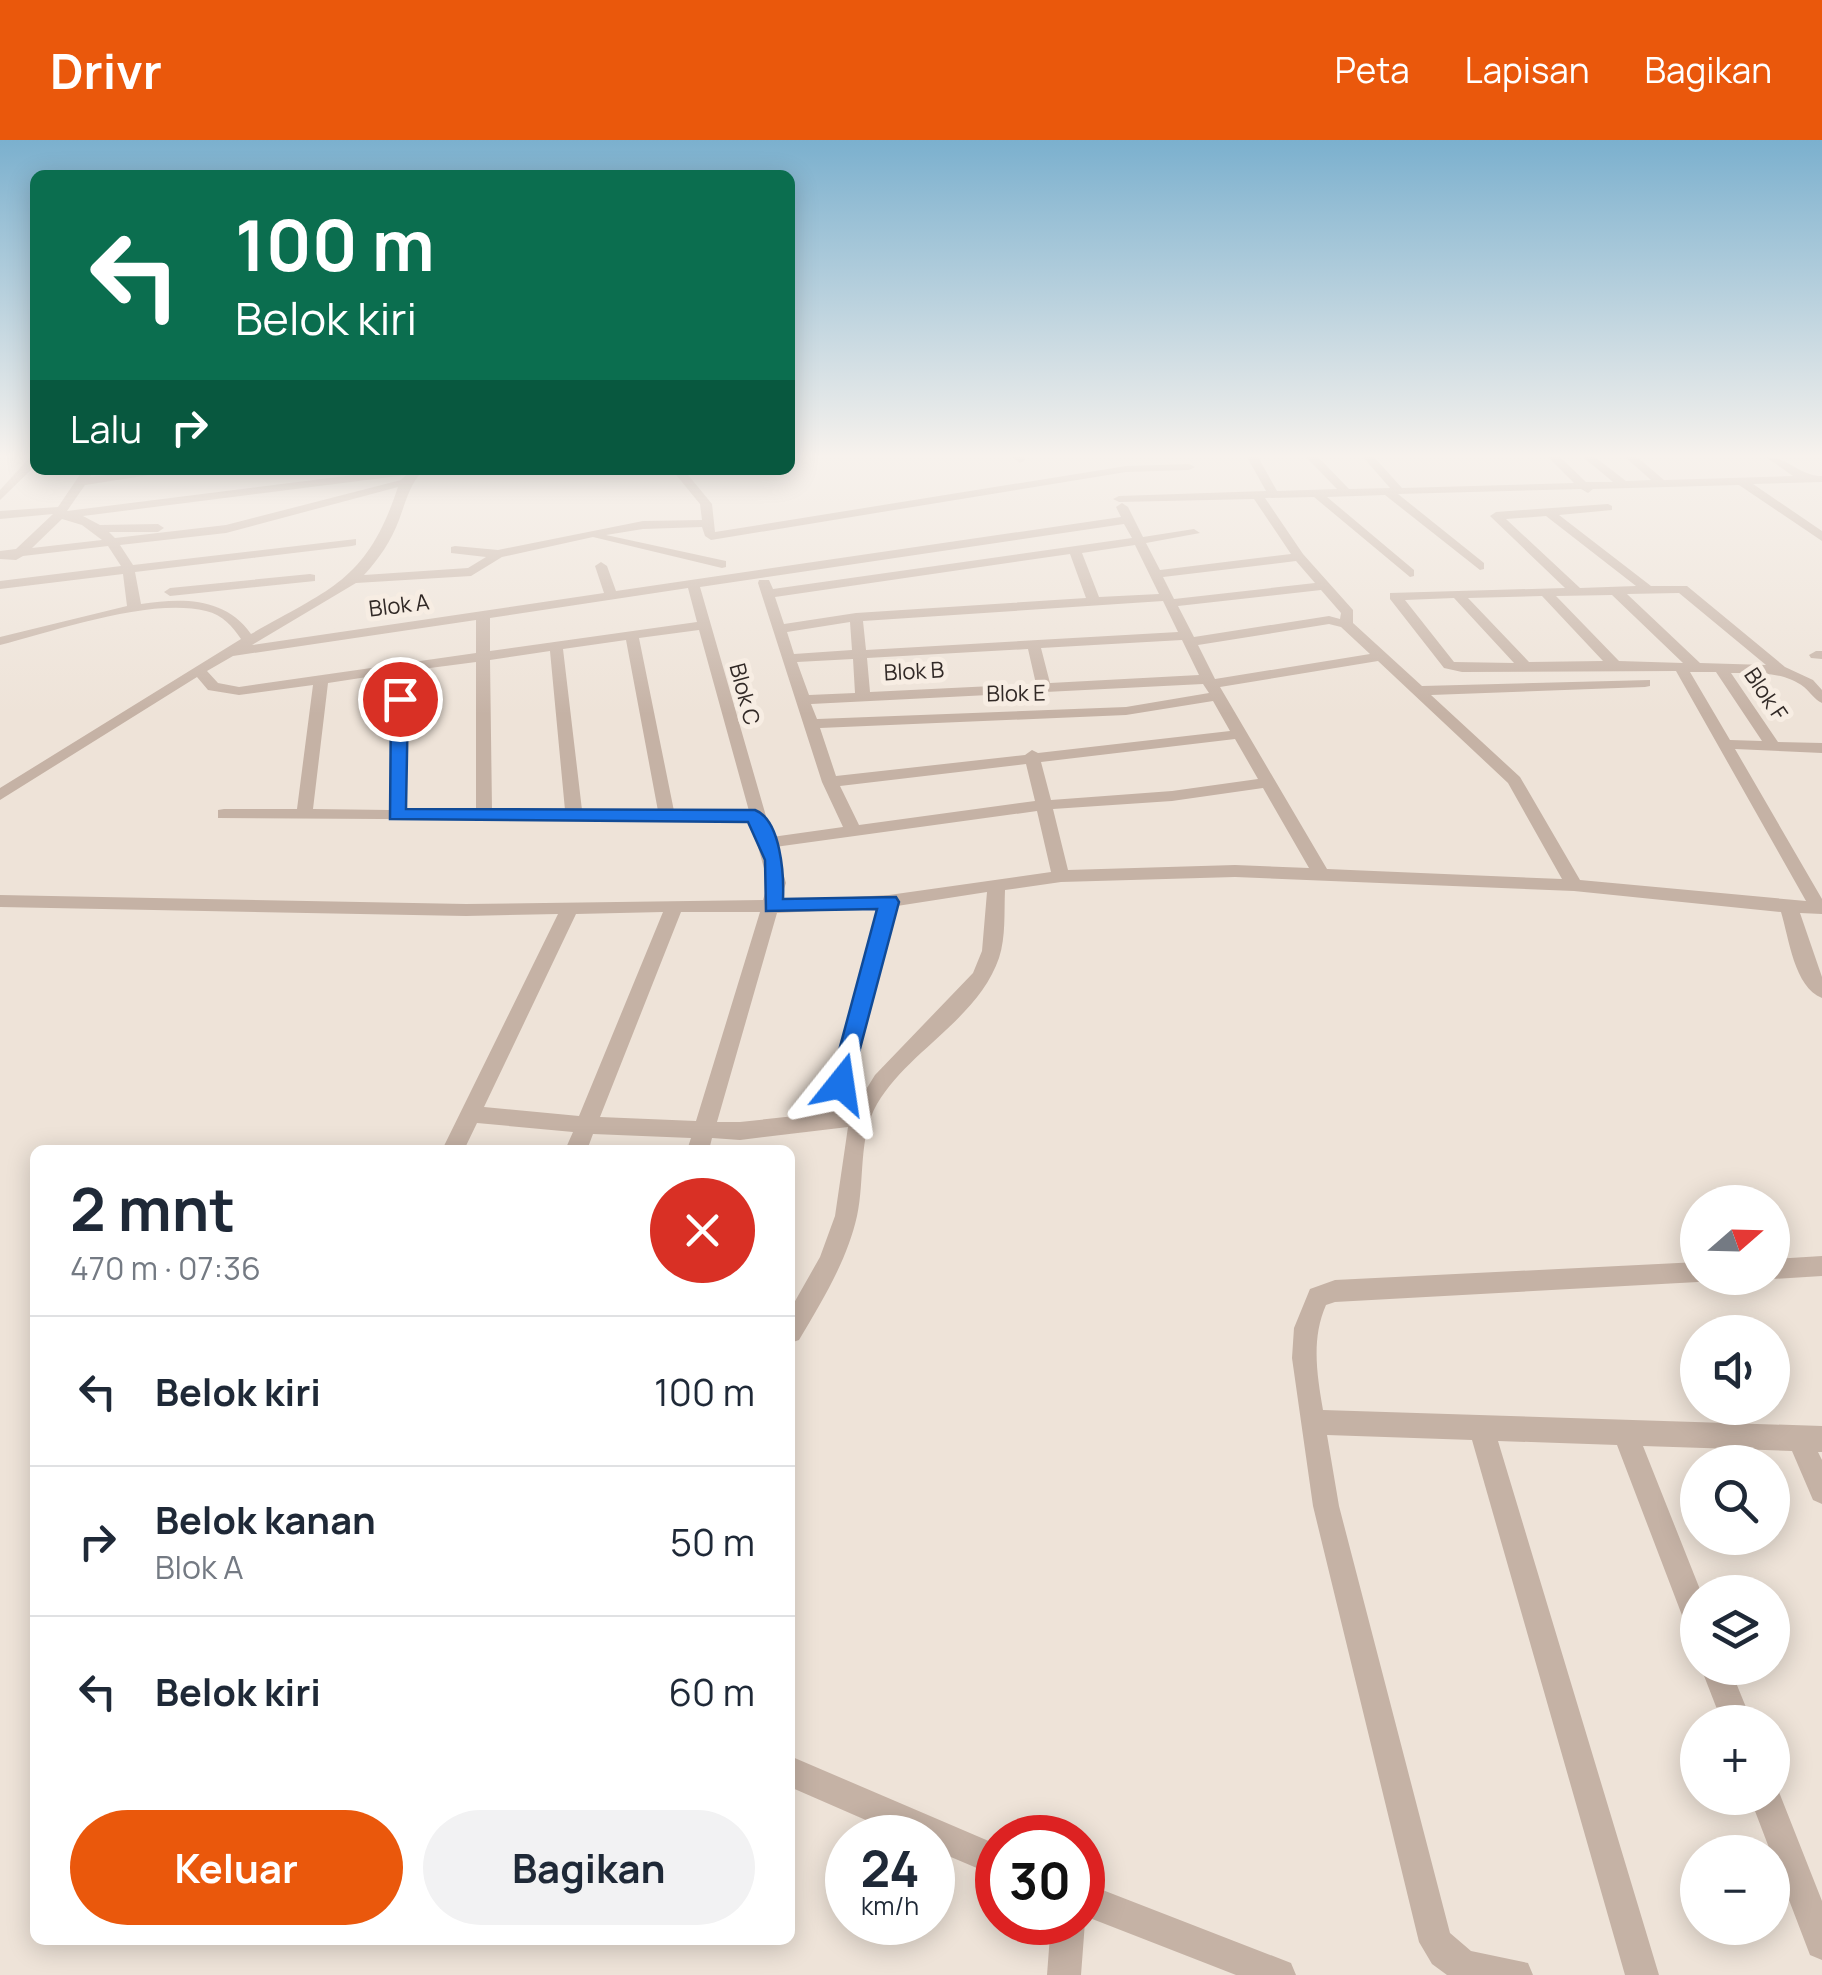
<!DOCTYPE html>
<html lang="id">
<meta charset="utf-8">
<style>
body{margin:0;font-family:Manrope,sans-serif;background:#f2f2f3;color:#1f2937;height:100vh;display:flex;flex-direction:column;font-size:38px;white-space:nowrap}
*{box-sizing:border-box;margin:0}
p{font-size:32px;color:#747a83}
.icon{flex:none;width:55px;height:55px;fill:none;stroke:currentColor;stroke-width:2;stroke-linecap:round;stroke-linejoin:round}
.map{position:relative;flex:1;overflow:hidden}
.side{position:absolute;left:30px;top:1005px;width:765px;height:800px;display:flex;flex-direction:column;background:#fff;border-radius:15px;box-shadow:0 5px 25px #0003}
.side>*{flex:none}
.hud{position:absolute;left:30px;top:30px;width:765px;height:305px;border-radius:15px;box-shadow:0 5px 25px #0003;background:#0b6e4f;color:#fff;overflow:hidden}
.needle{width:65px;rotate:70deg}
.tools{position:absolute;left:1680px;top:1045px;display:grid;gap:20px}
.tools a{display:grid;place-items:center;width:110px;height:110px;border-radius:50%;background:#fff;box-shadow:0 5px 25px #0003;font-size:50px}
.speed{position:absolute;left:825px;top:1675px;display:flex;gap:20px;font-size:50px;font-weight:700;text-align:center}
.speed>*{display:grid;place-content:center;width:130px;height:130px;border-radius:50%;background:#fff;box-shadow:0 5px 25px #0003;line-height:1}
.speed small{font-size:25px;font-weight:400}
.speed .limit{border:15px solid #d22;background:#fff;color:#111}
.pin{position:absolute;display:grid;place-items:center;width:85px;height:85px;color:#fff;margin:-42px;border:5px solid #fff;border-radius:50%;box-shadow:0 2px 10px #0007}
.me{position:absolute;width:110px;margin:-55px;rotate:15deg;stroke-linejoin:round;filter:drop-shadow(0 0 8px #0008)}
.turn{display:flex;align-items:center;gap:35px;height:210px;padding:0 40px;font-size:45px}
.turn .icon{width:130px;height:130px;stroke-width:2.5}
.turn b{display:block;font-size:70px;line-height:85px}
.then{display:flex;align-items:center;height:95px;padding:0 40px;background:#0003;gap:20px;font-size:38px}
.round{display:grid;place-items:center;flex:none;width:105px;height:105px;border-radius:52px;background:#f2f2f3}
.headline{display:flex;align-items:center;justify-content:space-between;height:170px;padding:0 40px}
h1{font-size:60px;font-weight:700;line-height:75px}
.action{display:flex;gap:20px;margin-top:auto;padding:20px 40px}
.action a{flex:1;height:115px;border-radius:60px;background:#ea580c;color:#fff;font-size:40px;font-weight:700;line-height:115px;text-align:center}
.action a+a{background:#f2f2f3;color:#1f2937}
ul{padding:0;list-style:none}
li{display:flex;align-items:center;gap:30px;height:150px;padding:0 40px;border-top:2px solid #e0e1e3}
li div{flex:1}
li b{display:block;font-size:38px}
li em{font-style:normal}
header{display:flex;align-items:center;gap:60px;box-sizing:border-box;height:140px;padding:0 50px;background:#ea580c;color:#fff}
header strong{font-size:48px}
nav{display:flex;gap:55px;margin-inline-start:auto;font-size:35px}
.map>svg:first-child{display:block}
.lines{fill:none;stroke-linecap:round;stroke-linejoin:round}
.minor{fill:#c5b2a5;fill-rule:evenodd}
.route{fill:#1a73e8;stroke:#114b97;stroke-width:2.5}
.labels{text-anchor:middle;stroke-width:10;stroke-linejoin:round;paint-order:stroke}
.far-street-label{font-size:22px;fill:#312926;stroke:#f7ede3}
</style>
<header>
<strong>Drivr</strong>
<nav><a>Peta</a><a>Lapisan</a><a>Bagikan</a></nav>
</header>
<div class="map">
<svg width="1822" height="1835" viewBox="0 0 1822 1835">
<rect width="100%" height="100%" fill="#eee3d8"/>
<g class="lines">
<path class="minor" d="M30,317h5v9l-35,34v-10z
M1012,317h12l1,3 -5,3z
M1247,317h11l19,34 60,-2 -31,-32h12l31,32 41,-1 -27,-31h11l28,31 172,-5 -26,-26h12l26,25h27l-30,-25h12l31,24 25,-1 -26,-23h12l27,23 129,-4 -27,-19c22,0 34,19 56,19v6l-69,2 69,47v10l-83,-56 -146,4 -5,4 -7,-4 -183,5 86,69v6l-4,1 -95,-75 -58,2 87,73v6l-4,1 -96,-80 -49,1 38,56 50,56v13l69,63 228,-6v6l-5,1 -214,8 89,82 60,103 226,21 -130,-230 -214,1 -18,-4 -54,-69v-6l175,-5 -75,-72 6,-4 112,-8 4,2v4l-53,5 92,71h36l98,81 28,13 9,10v13c-8,-4 -11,-10 -18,-16 -21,-16 -49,-14 -73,-14l47,69 44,1v10l-87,-4 87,150v15l-22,-1 22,64v21c-28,-11 -33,-60 -41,-86l-207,-21 -339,-14 -174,5 -56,8c-1,22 1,47 -6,68 -21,61 -90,92 -122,146 -19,33 -12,76 -20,112 -10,45 -35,85 -58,124l-9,3v-33l30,-53 15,-41 13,-89 -108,13 -28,-2 -3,12h-22l4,-12 -98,-4 -6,16h-22l8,-18 -96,-9 -13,27h-22l116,-236 -92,2 -466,-9v-12l466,9 297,-4 5,-17 -17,-62 -533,-3v-8l6,-1h73l16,-124 -74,10 -31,-5 -11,-13 -197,123v-12l241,-149c-9,-13 -18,-24 -35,-28 -55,-14 -151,20 -206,34v-8l127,-31 -4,-32 -123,15v-8l121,-15 -13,-20 -85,10 -7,4 -16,-1v-8l16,-2 37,-35 -53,5v-8l58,-4 25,-37h12l-5,7 59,-7h33l-97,15 -18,26 326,-41h30c-14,16 -17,31 -24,50 -8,21 -20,39 -35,55l104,-7 18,-11 -35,-4v-6l4,-1 43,4 145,-29 59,-1 -2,-16 -28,-34h12l28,34 3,28 411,-66 63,-2 6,3 -6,3 -63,2 -415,68 -6,-4 -3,-9 -59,2 -37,6 120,26v6l-4,1 -129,-31 -91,20 -31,19 -115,7 -104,62 352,-52 -9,-27 6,-4 6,4 9,25 505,-74 -5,-10 6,-4 6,4 15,30 51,-8 6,4 -54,10 14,27 131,-16 -37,-55 -135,3 -6,-3 6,-3 147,-5zM406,335l-5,5 -175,45 -111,13 -6,-6h49l6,-4 -6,-4 -58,1 -17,-9zM398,347c-31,94 -67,101 -147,147 -26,-37 -69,-36 -110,-30l-6,-32 217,-26 4,-1v-6l-223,26 -13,-20 106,-12zM1546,376l90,70 -56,2 -74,-69zM62,379l20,6 20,15 -70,8zM1124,384l8,14 -359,51 -4,-9h-10l-1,3 64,199 21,45 -71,10 -72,-250zM1135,405l24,49 -60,3 -17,-44zM1070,414l16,44 -230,15 -72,11 -9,-27zM1296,421l19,22 -141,16 -11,-22zM688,448l9,34 -207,29v-33zM1321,450l20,23 -1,6 -11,-3 -135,21 -16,-31zM1679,453l87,72 -66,-2 -73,-69zM1612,455l71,68 -64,-2 -63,-65zM1542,456l61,65 -74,1 -61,-64zM1454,458l60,65 -60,-1 -49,-62zM1163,461l15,31 -312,18 -3,-29zM476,480v33l-237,34 -21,-4 -11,-12 26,-15zM850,482l2,28 -58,4 -7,-22zM1329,484l12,3 29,27 -155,25 -17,-34zM699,490l50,181h-75l-35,-173zM626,500l32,171 -76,-1 -19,-161zM1182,500l17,35 -149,8 -9,-35zM1028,509l8,35 -166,8 -3,-34zM550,511l15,159h-73l-2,-150zM853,519l2,34 -46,2 -12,-33zM1378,521l130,122 54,96 -235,-10 -107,-182zM476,522v148h-71l2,-139zM1690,532h26l46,69 -32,-1zM393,533l-4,137 -76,-1 15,-126zM1203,544l6,9 -83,14 -309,12 -6,-15zM1213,561l17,30 -192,22 -6,-3 -7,5 -189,21 -16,-48 306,-13zM1235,599l23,40 -86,12 -121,9 -10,-38zM1026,624l9,37 -176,24 -19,-39zM1263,648l46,80 -74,-3 -167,5 -15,-61 119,-8zM1037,671l14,61 -162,23 -109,6 6,-18 -11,-36zM987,752l-5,59 -9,22 -98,102 -21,34 -9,1 52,-204zM878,768l-55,205 -83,9h-23l60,-209zM663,772l-84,204 -95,-9 92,-193zM681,772h79l-64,209 -96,-4z
M310,434l5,1v6l-145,15 -6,-4 6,-4z
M1816,511h6v8l-11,-1 -2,-3z
M1822,1116v20l-50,3 -5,-1h5v-19z
M1698,1122v16h9l-9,4 -363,20 -9,3c-15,34 -9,70 -3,105l499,16v26h-4l4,8v44l-9,-4 -21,-49 -149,-5 58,146h-3v43l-10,-4 -71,-186 -119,-4 161,534h-34l-153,-535 -145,-5 12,71 111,427 21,18 57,12 5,12h-86l-15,-11 -13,-22 -106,-436 -21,-148 2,-30 16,-39 25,-9z
M1701,1528h29l22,54h-30z
M790,1616l208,89v32l-66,-28v-11h-25l-117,-51z
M1772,1645l5,2 45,114v59l-12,-5 -60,-157h22z
M1082,1742l209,81 5,12h-60l-154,-60z
M1082,1777l3,5 -4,53h-34l4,-53h31z"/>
</g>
<linearGradient id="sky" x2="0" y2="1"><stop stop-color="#7bb0ce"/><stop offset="0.55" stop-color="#f7f2ed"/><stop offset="1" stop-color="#f7f2ed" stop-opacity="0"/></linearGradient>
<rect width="1822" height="574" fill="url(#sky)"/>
<path class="route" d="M400,554l8,5 -2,110 349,1c26,10 29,65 28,89l113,-2 3,5 -50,188 -8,3 -11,-9 47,-175 -111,2 -1,-51 -17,-38 -358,-3 1,-120z"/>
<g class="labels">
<g class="far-street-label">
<text transform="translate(399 465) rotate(-7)" y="8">Blok A</text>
<text transform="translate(914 531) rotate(-3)" y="8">Blok B</text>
<text transform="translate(1016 553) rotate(-1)" y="8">Blok E</text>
<text transform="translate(745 554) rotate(75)" y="8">Blok C</text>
<text transform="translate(1766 554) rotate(56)" y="8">Blok F</text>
</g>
</g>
</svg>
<div class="tools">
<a><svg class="needle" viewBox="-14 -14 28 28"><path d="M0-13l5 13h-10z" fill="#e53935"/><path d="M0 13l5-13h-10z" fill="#747a83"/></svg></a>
<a><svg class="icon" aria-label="sound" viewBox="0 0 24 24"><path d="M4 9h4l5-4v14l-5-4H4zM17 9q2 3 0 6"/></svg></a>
<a><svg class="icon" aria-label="search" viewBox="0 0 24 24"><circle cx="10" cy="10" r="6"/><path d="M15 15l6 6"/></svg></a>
<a><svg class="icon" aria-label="layers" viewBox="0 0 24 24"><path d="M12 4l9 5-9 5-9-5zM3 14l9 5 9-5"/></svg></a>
<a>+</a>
<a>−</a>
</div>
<div class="speed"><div>24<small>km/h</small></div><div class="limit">30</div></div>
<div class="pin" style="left:400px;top:559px;background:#d93025"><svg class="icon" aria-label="arrive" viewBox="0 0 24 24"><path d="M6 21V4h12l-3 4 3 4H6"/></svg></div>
<svg class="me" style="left:841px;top:944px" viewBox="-20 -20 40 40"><path d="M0-17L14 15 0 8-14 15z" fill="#1a73e8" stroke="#fff" stroke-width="4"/></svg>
<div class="hud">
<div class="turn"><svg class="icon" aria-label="left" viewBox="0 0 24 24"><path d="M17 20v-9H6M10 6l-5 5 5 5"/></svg><div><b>100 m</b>Belok kiri</div></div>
<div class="then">Lalu<svg class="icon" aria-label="right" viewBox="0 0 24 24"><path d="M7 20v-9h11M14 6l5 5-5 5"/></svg></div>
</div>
<section class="side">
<div class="headline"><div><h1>2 mnt</h1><p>470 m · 07:36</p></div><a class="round" style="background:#d93025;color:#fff"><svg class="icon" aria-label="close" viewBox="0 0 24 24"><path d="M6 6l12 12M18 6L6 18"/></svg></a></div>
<ul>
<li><svg class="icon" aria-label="left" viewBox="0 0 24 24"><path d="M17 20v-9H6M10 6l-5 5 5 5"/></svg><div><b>Belok kiri</b></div><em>100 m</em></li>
<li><svg class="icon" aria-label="right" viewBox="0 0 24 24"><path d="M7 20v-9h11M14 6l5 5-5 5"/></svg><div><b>Belok kanan</b><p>Blok A</p></div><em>50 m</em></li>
<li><svg class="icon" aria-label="left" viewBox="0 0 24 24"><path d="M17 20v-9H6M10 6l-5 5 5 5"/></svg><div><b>Belok kiri</b></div><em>60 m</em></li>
</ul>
<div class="action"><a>Keluar</a><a>Bagikan</a></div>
</section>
</div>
